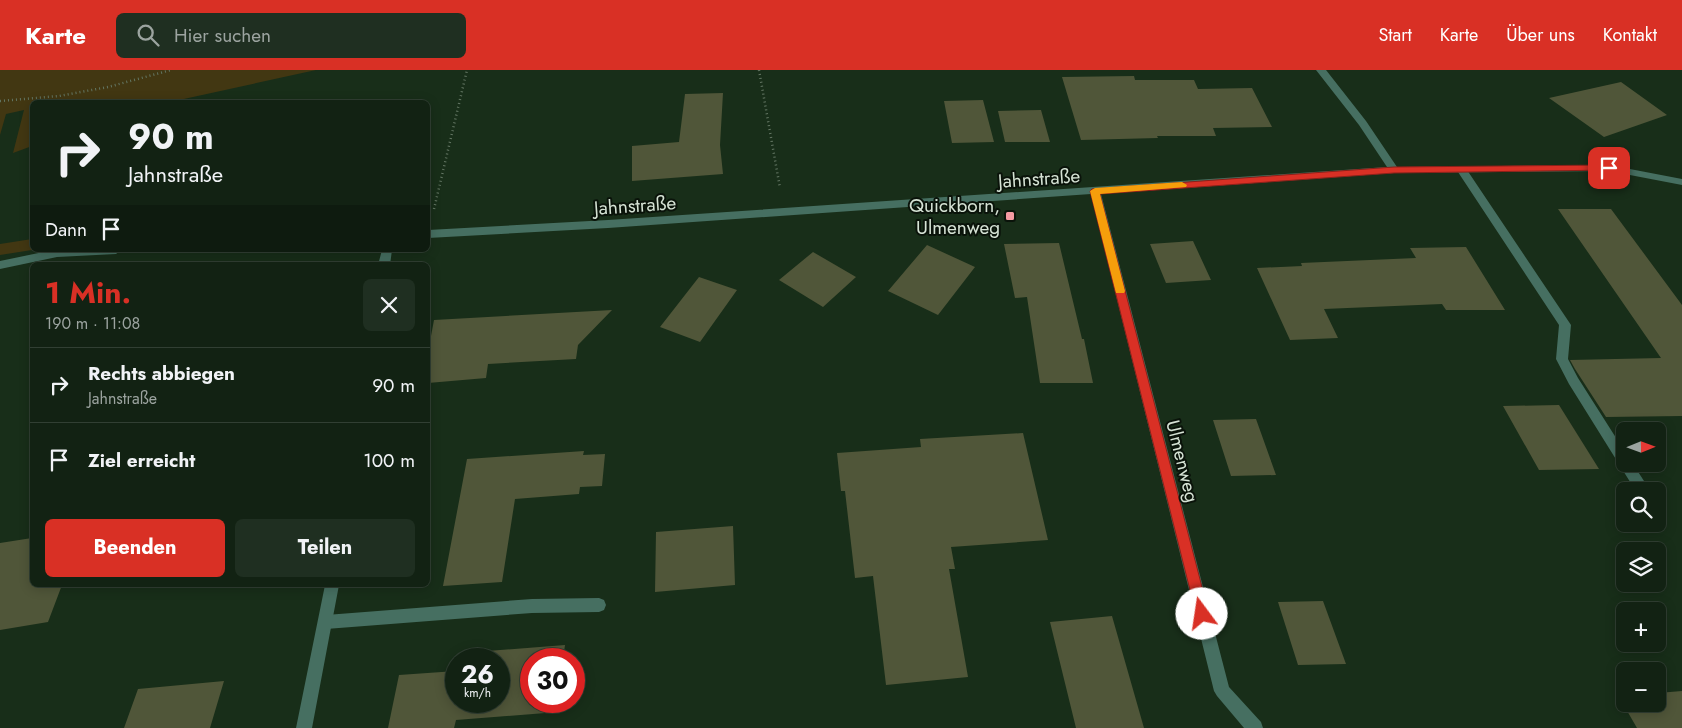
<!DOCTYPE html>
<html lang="de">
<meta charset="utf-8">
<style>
body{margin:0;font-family:Jost,sans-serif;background:#1f2f21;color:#f1f3f6;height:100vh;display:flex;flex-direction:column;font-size:19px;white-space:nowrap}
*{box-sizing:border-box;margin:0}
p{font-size:16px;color:#9ca4a0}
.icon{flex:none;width:28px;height:28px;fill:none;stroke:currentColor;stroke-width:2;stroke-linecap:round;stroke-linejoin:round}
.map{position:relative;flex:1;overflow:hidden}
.panel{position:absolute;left:30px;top:192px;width:400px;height:325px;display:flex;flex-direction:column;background:#122213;border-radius:8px;box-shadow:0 2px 12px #0003,0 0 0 1px #313f33}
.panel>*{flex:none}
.top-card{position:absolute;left:30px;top:30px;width:400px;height:152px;border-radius:8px;box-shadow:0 2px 12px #0003,0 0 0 1px #313f33;background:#122213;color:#f1f3f6;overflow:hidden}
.needle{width:32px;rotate:89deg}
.controls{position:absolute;left:1616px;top:352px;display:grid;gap:10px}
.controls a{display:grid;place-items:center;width:50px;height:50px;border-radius:8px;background:#122213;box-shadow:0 2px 12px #0003,0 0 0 1px #313f33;font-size:25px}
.speed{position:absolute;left:445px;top:578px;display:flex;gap:10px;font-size:25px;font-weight:700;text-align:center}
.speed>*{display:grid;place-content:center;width:65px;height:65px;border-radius:50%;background:#122213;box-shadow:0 2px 12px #0003,0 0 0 1px #313f33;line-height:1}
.speed small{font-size:12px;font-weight:400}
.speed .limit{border:8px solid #d22;background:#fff;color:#111}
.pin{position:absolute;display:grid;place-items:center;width:42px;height:42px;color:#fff;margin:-21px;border-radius:10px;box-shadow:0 2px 8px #0006}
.me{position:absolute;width:55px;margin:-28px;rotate:346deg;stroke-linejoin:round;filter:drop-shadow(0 0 4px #0008)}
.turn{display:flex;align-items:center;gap:18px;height:105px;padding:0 15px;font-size:22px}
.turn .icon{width:65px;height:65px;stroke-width:2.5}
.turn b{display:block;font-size:35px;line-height:42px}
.then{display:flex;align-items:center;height:48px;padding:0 15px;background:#0003;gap:10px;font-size:19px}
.round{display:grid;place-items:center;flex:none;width:52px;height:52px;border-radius:8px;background:#1f2f21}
.overview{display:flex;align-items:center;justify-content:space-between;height:85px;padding:0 15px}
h1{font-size:30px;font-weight:700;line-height:38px;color:#d93025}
.cta{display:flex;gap:10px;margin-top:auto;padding:10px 15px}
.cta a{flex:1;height:58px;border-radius:8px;background:#d93025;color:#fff;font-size:20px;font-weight:700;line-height:58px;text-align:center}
.cta a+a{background:#1f2f21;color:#f1f3f6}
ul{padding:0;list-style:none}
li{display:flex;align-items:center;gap:15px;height:75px;padding:0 15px;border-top:1px solid #313f33}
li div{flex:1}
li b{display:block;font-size:19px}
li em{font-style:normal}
header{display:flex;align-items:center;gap:30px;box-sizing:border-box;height:70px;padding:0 25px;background:#d93025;color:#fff}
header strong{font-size:24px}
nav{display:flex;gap:28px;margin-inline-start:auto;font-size:18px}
.search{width:350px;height:45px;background:#1f2f21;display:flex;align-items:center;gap:12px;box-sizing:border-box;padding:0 18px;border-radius:8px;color:#9ca4a0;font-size:19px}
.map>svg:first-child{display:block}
.green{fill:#423712}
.building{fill:#505639}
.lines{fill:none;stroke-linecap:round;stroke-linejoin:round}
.path{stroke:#637663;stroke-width:2.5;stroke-dasharray:1 3;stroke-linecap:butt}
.lane{fill:#466f61;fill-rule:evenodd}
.street{fill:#466f61;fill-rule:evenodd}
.route{fill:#d93025;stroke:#8d1f18}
.slow{fill:#f59e0b}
.poi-dot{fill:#f49aa2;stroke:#0a130a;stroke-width:2}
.labels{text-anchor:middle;stroke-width:4;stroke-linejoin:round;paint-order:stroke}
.street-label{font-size:19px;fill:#d6e3d5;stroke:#0a130a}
.poi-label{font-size:19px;fill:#d6e3d5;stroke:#0a130a;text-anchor:end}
</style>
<header>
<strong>Karte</strong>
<div class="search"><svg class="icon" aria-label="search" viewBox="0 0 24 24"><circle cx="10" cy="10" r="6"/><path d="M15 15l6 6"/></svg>Hier suchen</div>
<nav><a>Start</a><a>Karte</a><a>Über uns</a><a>Kontakt</a></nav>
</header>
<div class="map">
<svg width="1682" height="658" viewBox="0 0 1682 658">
<rect width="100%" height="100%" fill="#182e19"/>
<path class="green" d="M0,0h316l-146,32h-138v44l-19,7 11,-43 -18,4 -6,21z
M32,169v11l-32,5v-11z"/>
<path class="building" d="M1134,6l1,4h59l4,9 54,-1 20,39 -59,1 3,8h-59l1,2 -77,2 -19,-63z
M1621,12l46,33 -63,22 -55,-39z
M723,23l-3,52 3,29 -91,7v-35l47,-4 6,-48z
M983,30l11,42 -42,1 -8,-42z
M1041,40l9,32h-45l-7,-31z
M1558,139h53l71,96v111l-76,1 -31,-48 -5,-9 91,-2z
M1193,171l18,39 -45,3 -16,-39z
M1059,173l23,96h2l9,44h-53l-13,-86 -12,1 -11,-54z
M927,175l48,22 -37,48 -50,-24z
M1466,177l39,63h-59l-4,-6 -118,5 14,29 -48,2 -33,-72 45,-2 -1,-3 115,-5 -6,-10z
M813,182l43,25 -33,30 -44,-27z
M699,207l38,13 -37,52 -40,-15z
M612,240l-34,35 -2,14 -88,5 -2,14 -58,5v-31l6,-32z
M1559,335l40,64 -60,1 -36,-64z
M1256,349l20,56 -45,1 -18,-56z
M1023,363l25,107 -97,7 4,22h-6l19,108 -82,8 -13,-109 -18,2 -10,-87h-4l-4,-38 84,-6 -1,-8z
M584,381l-1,4 22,-1 -3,32 -22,1 -1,7 -64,5 -13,83 -59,4 24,-127z
M733,456l2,59 -80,7 1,-60z
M32,468v47h30l-14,37 -48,8v-87z
M1323,531l23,63 -48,1 -20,-63z
M1112,546l32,112h-68l-26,-106z
M565,575l-2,14h-32v42h28l-1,11 -102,8 -2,8h-66l11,-53 57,-4v30h43v-42h-13l1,-8z
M224,611l-14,47h-86l14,-39z
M1682,621v37h-45l-18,-31 6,-1v8h33v-11z"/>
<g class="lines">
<path class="path" d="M759,0l21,118
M0,31l59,-5 49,-9 63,-17
M434,139l33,-139"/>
<path class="lane" d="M1461,96l4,1 104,155 2,3 -3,34 10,19 47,74v12h8l11,17 -2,4 -5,2 -5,-2 -63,-101 -13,-25 3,-34 -103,-156z
M599,528l5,2 2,5 -2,5 -5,2 -67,1 -206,16 -5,-2 -2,-5 2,-5 5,-2 206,-16z"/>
<path class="street" d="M1316,0h10l40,51 31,46 212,-2 73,14v6l-73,-14 -215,2 -293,21 128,493 32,35 2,6h-19l-27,-32 -3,-5 -123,-497 -483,34 -180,10v-8l180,-10 779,-53 -28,-42z
M53,180h68l-5,4 -59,3 -57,12v-8z
M382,180h10l-2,15h-12z
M325,515h14l-27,143h-16z"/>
</g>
<path class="route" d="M1609,95l4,1v4l-219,3 -294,21 109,420 -2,4 -5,2 -5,-2 -107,-427 2,-2 302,-22z"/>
<path class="slow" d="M1182,112l5,3 -1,2 -86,7 25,97 -1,2h-8l-26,-102 5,-3z"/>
<rect class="poi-dot" x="1005" y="141" width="10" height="10" rx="2.5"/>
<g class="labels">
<g class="street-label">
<text transform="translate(1039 108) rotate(-4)" y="7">Jahnstraße</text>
<text transform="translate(635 135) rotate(-4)" y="7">Jahnstraße</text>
<text transform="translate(1183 391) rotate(76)" y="7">Ulmenweg</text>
</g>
<g class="poi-label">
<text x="1000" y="142">Quickborn,<tspan x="1000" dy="22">Ulmenweg</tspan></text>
</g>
</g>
</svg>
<div class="controls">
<a><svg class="needle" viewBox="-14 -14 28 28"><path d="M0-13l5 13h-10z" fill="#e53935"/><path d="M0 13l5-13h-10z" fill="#9ca4a0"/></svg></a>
<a><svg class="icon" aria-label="search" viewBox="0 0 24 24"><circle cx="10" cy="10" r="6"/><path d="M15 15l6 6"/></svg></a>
<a><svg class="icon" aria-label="layers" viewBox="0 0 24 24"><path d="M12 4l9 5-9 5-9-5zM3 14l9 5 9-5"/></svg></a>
<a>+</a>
<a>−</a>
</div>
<div class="speed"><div>26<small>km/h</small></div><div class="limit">30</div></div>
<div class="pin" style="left:1609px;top:98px;background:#d93025"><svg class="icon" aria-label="arrive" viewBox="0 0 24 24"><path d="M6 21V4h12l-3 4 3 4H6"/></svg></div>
<svg class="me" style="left:1202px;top:544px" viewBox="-20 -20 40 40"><circle r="19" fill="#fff"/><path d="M0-13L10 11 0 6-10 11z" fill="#d93025"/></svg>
<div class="top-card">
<div class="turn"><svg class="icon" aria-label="right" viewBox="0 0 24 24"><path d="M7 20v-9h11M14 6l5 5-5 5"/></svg><div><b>90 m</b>Jahnstraße</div></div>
<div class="then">Dann<svg class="icon" aria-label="arrive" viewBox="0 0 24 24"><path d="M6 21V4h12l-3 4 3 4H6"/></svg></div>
</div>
<section class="panel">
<div class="overview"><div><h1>1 Min.</h1><p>190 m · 11:08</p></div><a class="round"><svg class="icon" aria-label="close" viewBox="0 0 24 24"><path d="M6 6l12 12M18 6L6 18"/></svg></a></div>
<ul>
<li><svg class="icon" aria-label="right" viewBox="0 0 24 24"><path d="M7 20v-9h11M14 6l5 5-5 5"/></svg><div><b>Rechts abbiegen</b><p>Jahnstraße</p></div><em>90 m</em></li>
<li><svg class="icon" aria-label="arrive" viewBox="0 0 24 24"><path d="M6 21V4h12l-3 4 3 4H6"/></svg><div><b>Ziel erreicht</b></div><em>100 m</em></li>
</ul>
<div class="cta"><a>Beenden</a><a>Teilen</a></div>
</section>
</div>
